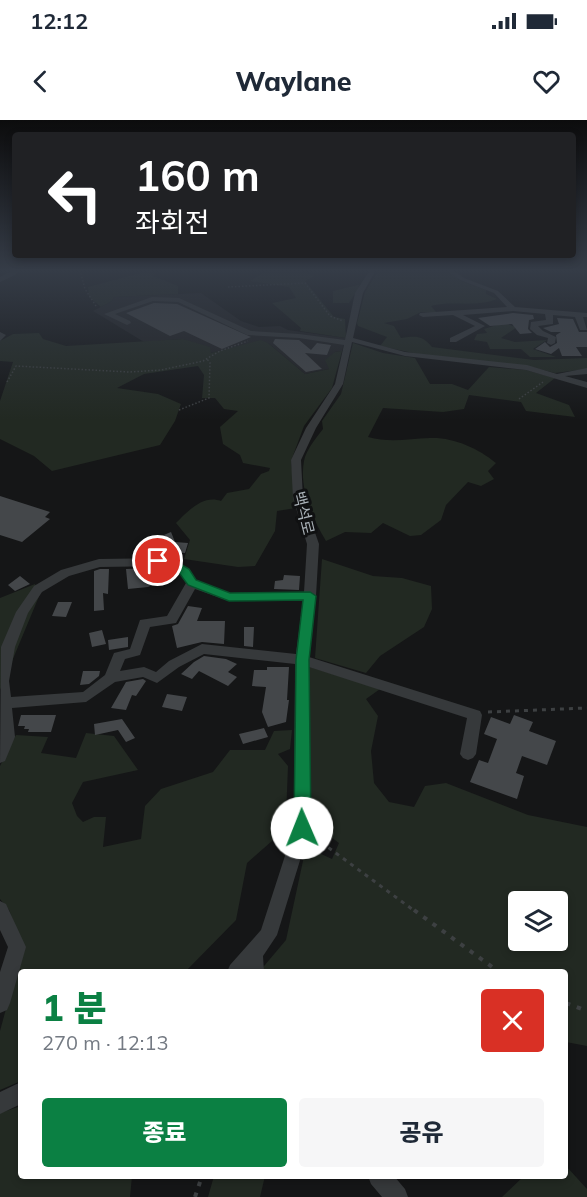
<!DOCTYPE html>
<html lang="ko">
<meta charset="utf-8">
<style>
body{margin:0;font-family:Mulish,"Noto Sans KR",sans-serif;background:#f6f6f7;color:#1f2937;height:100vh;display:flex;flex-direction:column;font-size:22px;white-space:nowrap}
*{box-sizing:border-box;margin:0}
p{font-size:20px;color:#747a83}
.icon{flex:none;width:33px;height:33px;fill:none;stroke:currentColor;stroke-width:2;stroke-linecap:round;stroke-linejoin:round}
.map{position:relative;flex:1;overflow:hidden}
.sheet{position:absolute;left:18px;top:849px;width:550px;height:210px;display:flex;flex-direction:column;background:#fff;border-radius:6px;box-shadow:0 3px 9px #0003}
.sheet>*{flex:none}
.hud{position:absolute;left:12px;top:12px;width:564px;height:126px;border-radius:6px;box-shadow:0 3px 9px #0003;background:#202124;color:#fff;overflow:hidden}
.fabs{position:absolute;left:508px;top:771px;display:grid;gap:12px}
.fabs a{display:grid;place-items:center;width:60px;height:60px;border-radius:6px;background:#fff;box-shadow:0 3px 9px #0003;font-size:30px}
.pin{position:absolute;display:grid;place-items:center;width:51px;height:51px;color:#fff;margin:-26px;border:3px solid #fff;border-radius:50%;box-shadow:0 2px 6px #0007}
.me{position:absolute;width:66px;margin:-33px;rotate:359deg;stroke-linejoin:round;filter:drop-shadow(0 0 4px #0008)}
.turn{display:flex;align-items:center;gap:21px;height:126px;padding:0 24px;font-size:27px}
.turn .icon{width:78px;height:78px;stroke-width:2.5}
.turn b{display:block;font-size:42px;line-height:51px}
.round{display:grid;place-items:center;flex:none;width:63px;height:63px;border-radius:6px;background:#f6f6f7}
.summary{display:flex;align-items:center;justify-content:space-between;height:102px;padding:0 24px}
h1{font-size:36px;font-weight:800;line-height:45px;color:#0b8043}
.button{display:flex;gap:12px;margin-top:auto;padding:12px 24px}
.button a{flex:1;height:69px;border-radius:6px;background:#0b8043;color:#fff;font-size:24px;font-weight:800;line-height:69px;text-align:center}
.button a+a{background:#f6f6f7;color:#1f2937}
.status{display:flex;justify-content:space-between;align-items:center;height:42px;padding:0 30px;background:#fff;direction:ltr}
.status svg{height:16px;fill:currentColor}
header{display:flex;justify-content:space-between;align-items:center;height:78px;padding:0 24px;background:#fff;font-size:27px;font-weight:800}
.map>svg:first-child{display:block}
.built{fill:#212224}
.green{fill:#222922;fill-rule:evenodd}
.building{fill:#44474a}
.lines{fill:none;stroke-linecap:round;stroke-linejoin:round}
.path-far2{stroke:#3d4042;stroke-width:1.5;stroke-dasharray:1.5 2;stroke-linecap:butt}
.path-far1{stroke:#3d4042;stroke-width:3;stroke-dasharray:4 5;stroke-linecap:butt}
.path{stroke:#3d4042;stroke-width:4;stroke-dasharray:4.5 7;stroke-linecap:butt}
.minor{fill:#36393b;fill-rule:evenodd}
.route{fill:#0b8043;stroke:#07532c;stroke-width:1.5}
.labels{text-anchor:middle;stroke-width:6;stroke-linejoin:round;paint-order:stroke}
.street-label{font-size:16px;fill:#a8b0b6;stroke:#101112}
</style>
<div class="status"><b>12:12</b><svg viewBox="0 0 49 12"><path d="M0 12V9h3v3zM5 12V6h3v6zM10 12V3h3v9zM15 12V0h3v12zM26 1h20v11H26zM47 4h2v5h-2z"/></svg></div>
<header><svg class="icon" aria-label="back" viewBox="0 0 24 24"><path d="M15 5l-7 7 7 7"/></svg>Waylane<svg class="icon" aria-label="heart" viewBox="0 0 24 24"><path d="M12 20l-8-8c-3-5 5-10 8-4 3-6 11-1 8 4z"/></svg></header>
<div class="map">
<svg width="587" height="1077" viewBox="0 0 587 1077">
<rect width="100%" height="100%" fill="#151617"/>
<path class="built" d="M201,173l40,28 18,6 21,-1 8,4 58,8 -4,13 -7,1 -6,17 -24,5 -37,-31 -58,10 -27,-14 -39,3 -51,-31 19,-10 2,-4z"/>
<path class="green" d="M267,150h33l14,6 -9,5 29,36 11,2 1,19 -46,-7 1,-3 -29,-25 24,-5 -7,-11 -39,-6z
M379,150h68l12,10 27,10v4l11,5c-22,9 -45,1 -66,7l6,7 -16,-1 -14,7 -23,4 10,3 7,12c15,-2 21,-3 31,9l102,13 53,-2v11l-32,4 -24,-6 -113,-13 -38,-8 7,-9 -29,-11 -1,-3 8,-31z
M148,151l7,2 -2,3 25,10v8l-64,3 -2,4 -11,6 -12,-10 -1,-10z
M358,165l2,1 -11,17h-16v-12z
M503,203l14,4 -16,11 14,4 32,-2 -14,9 23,8h-26l-9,-8h-31l-3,-7 -13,-2 3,-6 10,-1 -3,-4z
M39,213l4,6 23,7 117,-7 27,8 1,6 50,-13 7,3 37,31 24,-5 -4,-9 10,-8 7,-1 -10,37 -28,38 -13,35 5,47 -19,3 -2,20 -20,35 -17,1 -54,-8 6,-19 -14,-17c11,-11 27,-29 45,-22l6,-8 22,-4 12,-15 8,-3 1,-3 -27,-5 -3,-8 -17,-11 -3,-17 18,-16 -14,-2 -9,-11h-13l2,-23 -6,-9 -54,8 -27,14 41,6 23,10 -6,17 -15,24 -108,26 -18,-15 -34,-17v-38l13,-39 -13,-1v-20l13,-7z
M353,223l30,10 32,5 15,26h22l16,6 21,-23 37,3 29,8 -19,15 33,12 6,12 -49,-6 -5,-9 -52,-7 -5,14 -21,3 -60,-4 -15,29c21,6 40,2 62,1 23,-1 48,10 66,25l-8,8 6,8 -13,7 -13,-4 -22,23 -5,15 -20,15 -11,1 -27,-13 -12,10 -26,-1 -19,9c-14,-23 -27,-53 -22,-80 2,-11 12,-23 19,-32l-1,-8 19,-27z
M322,439l51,17 29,2 29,8 1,23 -8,18 -44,29 -14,17 -51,-15z
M35,464l5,10 -40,96v-92z
M310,547l70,22 -14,10 12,17 -7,35 3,32 15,19 25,5 11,-21 21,-3 82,32 59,12v219l-21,-4v-70h-307l27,-32 20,-93 26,12 7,-16 -27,-20 -6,-108zM519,782h39v38h-39z
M292,610l-2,19 -12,5 10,12 -2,51 -14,24 -25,22 -11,57 -51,52h-164v109l-21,9v-59l23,-85 -14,-36 -9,-11v-133l16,-31 32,2 -7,16 35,5 10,-25 28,3 24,34 -55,12 -11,21 5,13 6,6 11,-5h12l-3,30 38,-8 4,-33 16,-17 52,-17 17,-22h35l9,-19z
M21,986v70h111l-2,21h-130v-84z
M566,1046l21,23v8h-85l22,-21h42z
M214,1056h51l-5,21h-52z"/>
<path class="building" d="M154,183l23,1 74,33 -29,12 -38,-18 -14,5 -44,-23z
M513,193l20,2 1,4 -5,1 -1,9 4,4 -12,1 -8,-10 -22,2 -12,-8z
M557,198l16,1 6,13h8v15h-11l6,9h-20l-3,-8 -8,6 -16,-5 10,-7 5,5 7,-4 -1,-8 5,-3h-10l-8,-4 16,-4z
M275,219l24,1 12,10 6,-7 14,2 -4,10 -22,-2 17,16 -16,3 -33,-29z
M0,376l50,16 -5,5 5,2 -28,23 -22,-7z
M171,412l4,10 13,1 -3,10 -33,-2 -5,-9z
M154,448l12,11 -18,8 -20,2 -2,-20z
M100,449h9l-1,25 -5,-1 1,17 -10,1v-40z
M284,455l16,1 -1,14 -25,-1 1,-8 8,-1z
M20,456l10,8 -15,7 -7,-6z
M58,482h14l-6,15 -14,-1z
M188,486l14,2 -5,13h28l-1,23 -22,-2 -25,6 -5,-22 6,-2z
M244,507h10l-1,20 -9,-1z
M102,510l4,14 -14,3 -3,-14z
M128,517v10l-19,3 -1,-10z
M204,536l22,3 11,5 -9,8 9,5 -9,9 -29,-15 -7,8 -11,-5 13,-12z
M267,547h22l-2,33h2l-3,22 -18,5 -6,-15 4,-25 -14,-1 2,-16h13z
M83,551h17l-1,5 -10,8 -9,1z
M143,559l3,2 -10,15 -4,-1 -6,15 -15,-2 15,-26z
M167,574l20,3 -5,14 -20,-4z
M21,595h35l-5,17h-23l1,-3h-5l1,-3h-7z
M514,595l19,7 -4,9 27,10 -9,24 -25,-9 -6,17 8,3 -7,23 -47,-17 9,-22 9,3 9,-24 -13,-5 7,-17 19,7z
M122,599l13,19 -9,4 -8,-12 -23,5 -1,-11z
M264,608l4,9 -25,7 -4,-10z"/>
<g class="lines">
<path class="path-far2" d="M80,150l5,19 11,17
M463,150h9
M228,167l77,-4 25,33 13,5
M7,262l9,-16 113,6 32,-2 42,-9 17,-10 28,-10
M519,279l24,-17
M179,290l30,-12 1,-35 -3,-4"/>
<path class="path-far1" d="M488,592l99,-4
M314,717l102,75"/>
<path class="path" d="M414,790l85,62
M566,883l21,8
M195,1077l7,-21"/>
<path class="minor" d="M13,150h6l-4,5 -15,7v-5z
M370,150h6l-13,23 -10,45 52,14 122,13 30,9 30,-6v6l-22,2 22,6v6l-61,-18 -121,-14 -53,-14 -9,42 -27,44 -15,32 2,38 16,46 -3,52 -7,61 171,54 2,4 -6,39 -3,4 -5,2 -5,-2 -3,-4 7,-36 -158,-51 1,161 -33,107 -14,21 1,16h-37l3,-7 31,-35 33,-102 1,-164 -91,-10 -25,13 -22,16 -14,-6 -28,5 -29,20 -74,6 3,29 -10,24 -5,2 1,-116 15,-35 18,-26 27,-16 38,-11 69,-1 21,11 7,11 34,13 74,-1 3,-48 -14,-46 -2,-38 15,-32 29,-44 9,-39 -45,-7 -52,-3 -69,-33 -25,-1 -38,13 15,7 1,2 -4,2 -23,-11 48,-17 27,1 72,33 48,3 46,6 10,-47zM166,446l15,9 5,8 -19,33 -27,4 -10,29 -16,4 -9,22 -22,17 -72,5 -2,-16 6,-34 13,-34 14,-21 27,-16 31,-9zM195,469l34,12 74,-1 -7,54 -94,-10 -33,17 -13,11 -12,-5 -24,4 5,-12 15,-4 10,-28 26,-4z
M446,150h7l11,8 34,13 17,16 72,6v4h-4l4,13h-7l-5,-13 -22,-2v9l-15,2 5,5 13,6 -1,6 -4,2 -4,-2 1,-5 -11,-3 -7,-6 1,-7 15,-2 -1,-6 -32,-3 -50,4 22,11 -29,16h-6v-4l25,-12 -22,-11 -30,2 -4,-2 1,-2 87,-6 -13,-14 -34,-13z
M0,212l6,3 -6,6z
M0,781l6,3 20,43 -16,56 -3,7 -7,3v-41l8,-25 -8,-17z
M21,962v22l-21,10v-22z
M368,1056h26l11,13 3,8h-26l-11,-13z"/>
</g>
<linearGradient id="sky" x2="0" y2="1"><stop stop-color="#0c0c0d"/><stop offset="0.5" stop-color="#353c47"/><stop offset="1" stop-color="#353c47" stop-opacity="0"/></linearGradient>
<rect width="587" height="300" fill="url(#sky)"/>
<path class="route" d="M158,437l14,2 17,10 7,11 34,13 80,-1 6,4 -7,64 2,168 -3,5 -6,2 -5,-2 -3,-5 2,-168 7,-60 -74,1 -41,-16 -8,-11 -15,-9 -11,-1v-6z"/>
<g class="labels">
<g class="street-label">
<text transform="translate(304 393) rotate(76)" y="6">백석로</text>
</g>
</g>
</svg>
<div class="fabs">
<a><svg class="icon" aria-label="layers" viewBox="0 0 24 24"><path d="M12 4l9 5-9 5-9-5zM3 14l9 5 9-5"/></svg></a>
</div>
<div class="pin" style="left:158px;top:441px;background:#d93025"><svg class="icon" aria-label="arrive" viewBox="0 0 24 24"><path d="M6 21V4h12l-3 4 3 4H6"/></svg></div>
<svg class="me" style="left:302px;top:708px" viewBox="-20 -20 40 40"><circle r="19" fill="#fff"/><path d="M0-13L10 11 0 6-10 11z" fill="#0b8043"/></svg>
<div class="hud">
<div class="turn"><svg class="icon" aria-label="left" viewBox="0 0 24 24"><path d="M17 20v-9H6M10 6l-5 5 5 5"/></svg><div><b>160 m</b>좌회전</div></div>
</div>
<section class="sheet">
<div class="summary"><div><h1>1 분</h1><p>270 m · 12:13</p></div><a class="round" style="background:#d93025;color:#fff"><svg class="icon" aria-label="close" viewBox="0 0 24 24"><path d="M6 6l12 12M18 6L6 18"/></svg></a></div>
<div class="button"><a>종료</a><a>공유</a></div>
</section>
</div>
